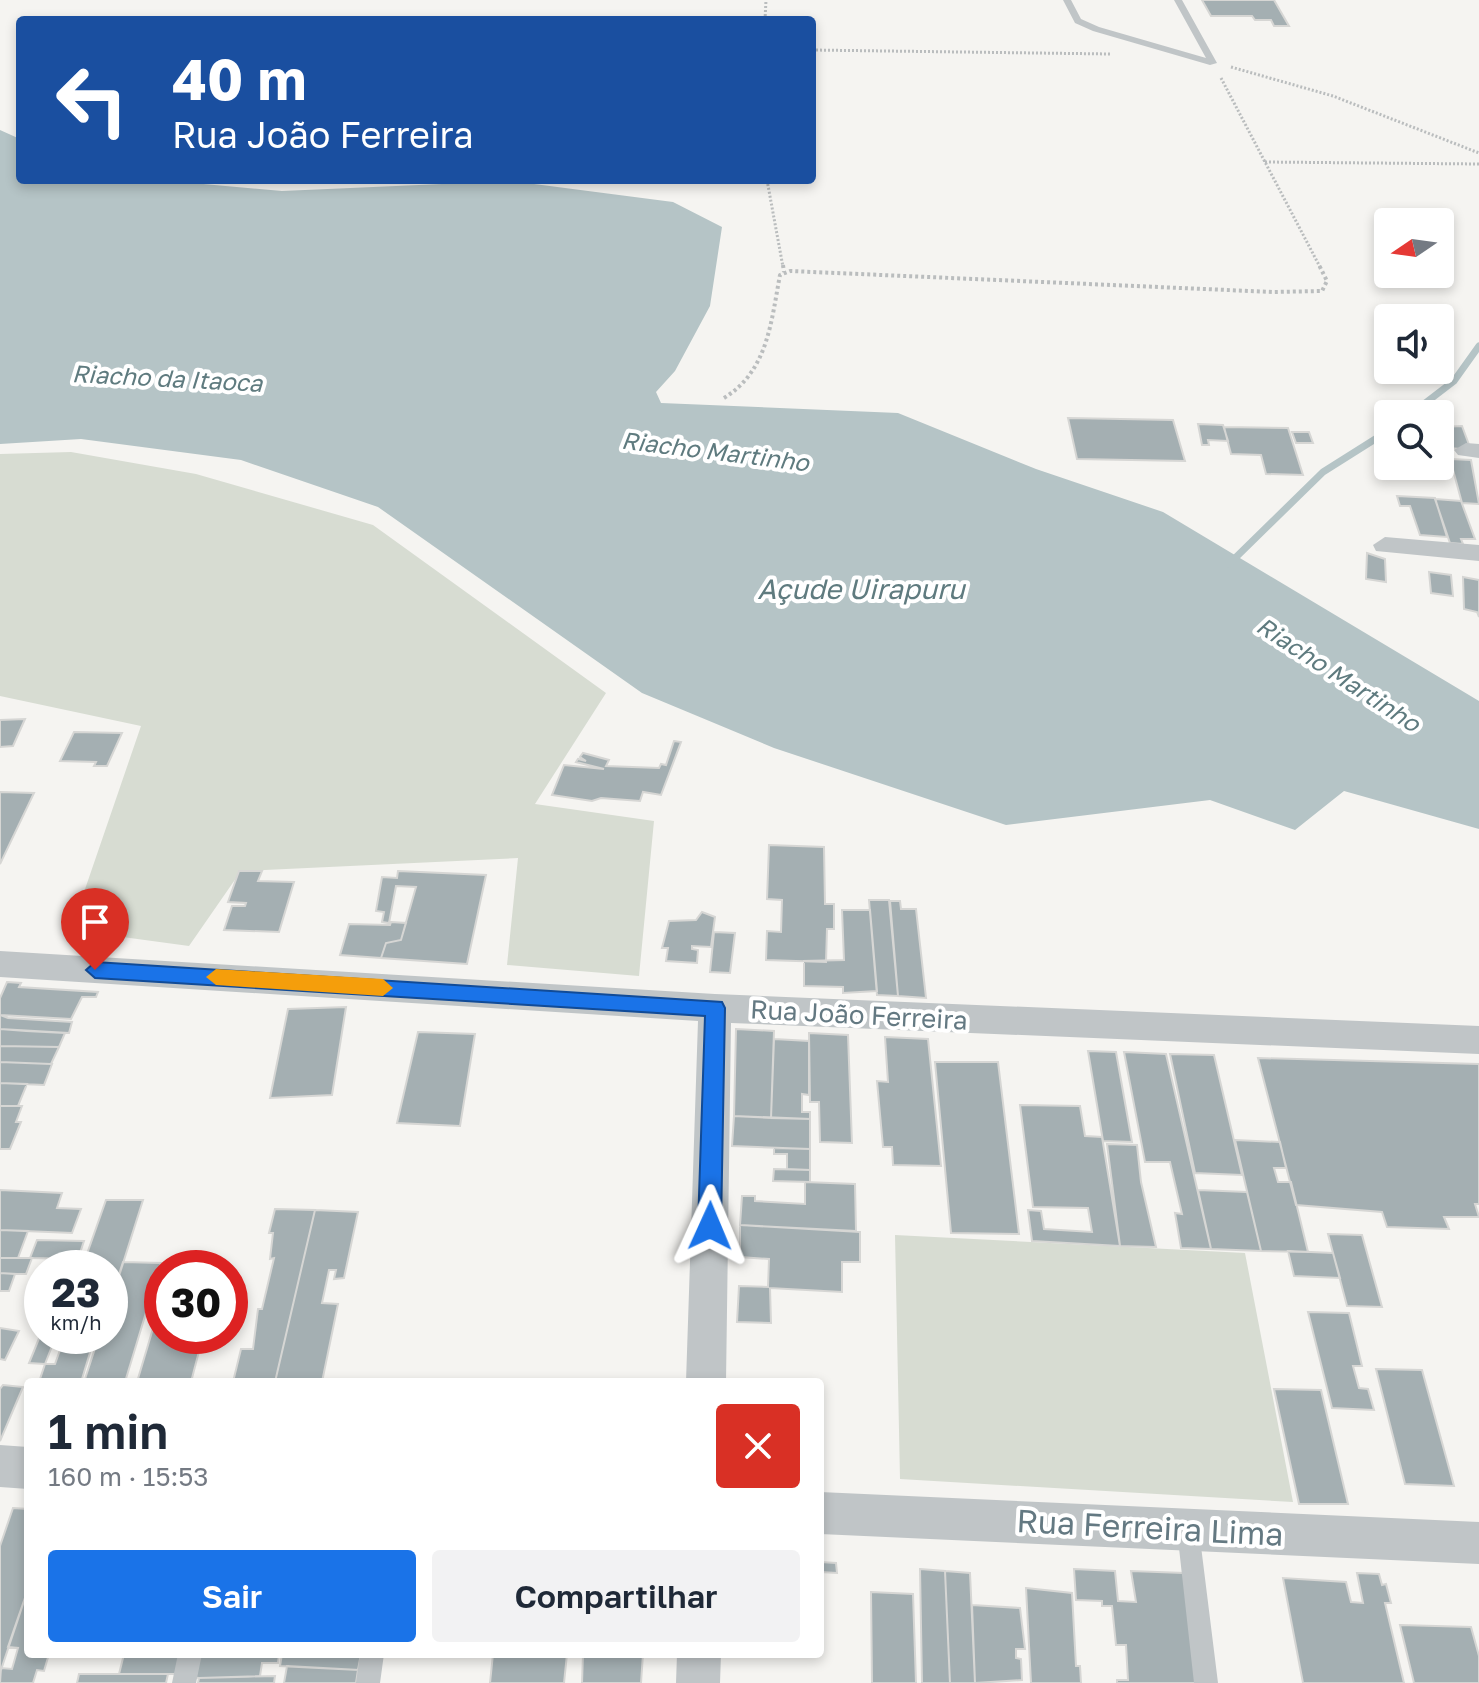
<!DOCTYPE html>
<html lang="pt">
<meta charset="utf-8">
<style>
body{margin:0;font-family:"Golos Text",sans-serif;background:#f2f2f3;color:#1f2937;height:100vh;display:flex;flex-direction:column;font-size:30px;white-space:nowrap}
*{box-sizing:border-box;margin:0}
p{font-size:26px;color:#747a83}
.icon{flex:none;width:44px;height:44px;fill:none;stroke:currentColor;stroke-width:2;stroke-linecap:round;stroke-linejoin:round}
.map{position:relative;flex:1;overflow:hidden}
.side{position:absolute;left:24px;top:1378px;width:800px;height:280px;display:flex;flex-direction:column;background:#fff;border-radius:8px;box-shadow:0 4px 12px #0003}
.side>*{flex:none}
.top-card{position:absolute;left:16px;top:16px;width:800px;height:168px;border-radius:8px;box-shadow:0 4px 12px #0003;background:#1a4fa0;color:#fff;overflow:hidden}
.needle{width:52px;rotate:257deg}
.fabs{position:absolute;left:1374px;top:208px;display:grid;gap:16px}
.fabs a{display:grid;place-items:center;width:80px;height:80px;border-radius:8px;background:#fff;box-shadow:0 4px 12px #0003;font-size:40px}
.speed{position:absolute;left:24px;top:1250px;display:flex;gap:16px;font-size:40px;font-weight:700;text-align:center}
.speed>*{display:grid;place-content:center;width:104px;height:104px;border-radius:50%;background:#fff;box-shadow:0 4px 12px #0003;line-height:1}
.speed small{font-size:20px;font-weight:400}
.speed .limit{border:12px solid #d22;background:#fff;color:#111}
.pin{position:absolute;display:grid;place-items:center;width:68px;height:68px;color:#fff;margin:-82px -34px;border-radius:50% 50% 50% 0;rotate:-45deg;box-shadow:0 0 8px #0007}
.pin .icon{rotate:45deg}
.me{position:absolute;width:88px;margin:-44px;rotate:1deg;stroke-linejoin:round;filter:drop-shadow(0 0 6px #0008)}
.turn{display:flex;align-items:center;gap:28px;height:168px;padding:0 24px;font-size:36px}
.turn .icon{width:104px;height:104px;stroke-width:2.5}
.turn b{display:block;font-size:56px;line-height:68px}
.round{display:grid;place-items:center;flex:none;width:84px;height:84px;border-radius:8px;background:#f2f2f3}
.summary{display:flex;align-items:center;justify-content:space-between;height:136px;padding:0 24px}
h1{font-size:48px;font-weight:600;line-height:60px}
.action{display:flex;gap:16px;margin-top:auto;padding:16px 24px}
.action a{flex:1;height:92px;border-radius:8px;background:#1a73e8;color:#fff;font-size:32px;font-weight:600;line-height:92px;text-align:center}
.action a+a{background:#f2f2f3;color:#1f2937}
.map>svg:first-child{display:block}
.green{fill:#d7dcd2}
.water{fill:#b5c4c6}
.lines{fill:none;stroke-linecap:round;stroke-linejoin:round}
.stream{stroke:#b5c4c6;stroke-width:7}
.building{fill:#a4afb2;stroke:#d6d6d4;stroke-width:2}
.path-far1{stroke:#babdbe;stroke-width:3;stroke-dasharray:2 2;stroke-linecap:butt}
.path{stroke:#babdbe;stroke-width:4;stroke-dasharray:3 3;stroke-linecap:butt}
.service{fill:#c0c5c7;fill-rule:evenodd}
.minor{fill:#c0c5c7;fill-rule:evenodd}
.route{fill:#1a73e8;stroke:#114b97;stroke-width:2}
.slow{fill:#f59e0b}
.labels{text-anchor:middle;stroke-width:8;stroke-linejoin:round;paint-order:stroke}
.far-water-label{font-size:24px;font-style:italic;fill:#5f7b7f;stroke:#fff}
.street-label{font-size:26px;fill:#647982;stroke:#fff}
.water-label{font-size:28px;font-style:italic;fill:#5f7b7f;stroke:#fff}
.near-street-label{font-size:32px;fill:#647982;stroke:#fff}
</style>
<div class="map">
<svg width="1479" height="1683" viewBox="0 0 1479 1683">
<rect width="100%" height="100%" fill="#f5f4f1"/>
<path class="green" d="M71,452l125,22 177,51 233,168 -71,111 119,17 -15,155 -132,-11 11,-107 -277,13 -52,75 -118,-16 70,-204 -141,-30v-242z
M895,1235l350,18 48,249 -393,-23z"/>
<path class="water" d="M0,130l20,9v41h139l123,11 229,-10 162,21 49,25 -12,79 -35,65 -19,21 5,11 237,10 138,56 127,43 316,189v128l-135,-38 -49,39 -85,-30 -204,25 -232,-77 -132,-55 -264,-186 -137,-47 -160,-21 -81,5z"/>
<g class="lines">
<path class="stream" d="M1411,414l43,-33 25,-35
M1229,564l94,-92 65,-41"/>
</g>
<path class="building" d="M1202,0h72l15,26h-15l-3,-6h-16l-3,-4h-41z
M1068,418l105,2 12,41 -108,-2z
M1198,424l25,1 5,16 -20,-1 1,5h-7z
M1462,426l9,24 -22,-2 -7,-21z
M1224,427l64,1 15,47 -37,-1 -5,-19 -30,-1z
M1292,432h17l4,11h-17z
M1450,459l21,1 8,44 -17,-1z
M1397,496l38,2 12,39 -27,-2 -10,-29h-10z
M1435,499l26,2 14,38h-14l2,5 -13,-1z
M1367,553l18,6 1,23 -20,-3z
M1429,572l22,3 2,21 -22,-3z
M1463,577l16,3v37l-2,-5 -13,-3z
M25,719l-12,27 -13,1v-27z
M74,732l48,1 -15,33h-13l2,-4 -36,-1z
M674,741l7,1 -20,53 -18,-3 -3,9 -39,-3 -9,3 -40,-6 12,-30 40,4 -28,-7 2,-3 8,2 -6,-4 3,-4 26,7 -3,6 53,2 2,-4 5,1z
M0,792l34,1 -34,71z
M769,845l55,2 1,57h9v25h-7l-1,33 -60,-2 1,-29 14,1 1,-32 -15,-1z
M239,871h23l-4,10 36,1 -15,50 -55,-2 8,-24h13l1,-3 -18,-1z
M398,871l88,4 -19,89 -86,-6 5,-15 15,-3 15,-53 -20,-1 -7,37 -7,-1 2,-10 -8,-1 6,-34 15,1z
M869,900h20l9,96 -21,-1z
M890,901h10l1,8h15l10,89 -28,-2z
M842,910h28l7,81 -34,2v-6l-39,-1v-25l40,-1z
M702,912l13,5 -4,30 -19,-1v3l6,1 -1,13 -31,-2 2,-13h-6l7,-27 27,-1z
M391,922l15,1 -5,17 -15,3 -5,15 -41,-3 9,-31 41,1z
M714,932l21,1 -5,40 -20,-1z
M7,982l14,1 -2,4 79,5 -2,5h-14l-11,22 -71,-4v-17z
M346,1007l-14,88 -62,3 18,-89z
M0,1015l8,3 64,4 -3,11 -69,-4z
M0,1029l26,2 39,2 -6,14 -59,-1z
M736,1029l38,2 -3,87 -37,-2z
M418,1032l57,2 -15,92 -63,-3z
M809,1033l39,2 4,108 -32,-1 -1,-40h-9z
M885,1037l43,2 13,127 -48,-1 -1,-18h-9l-6,-66 11,1z
M774,1039l35,2v54l-7,-1v18h8v7l-39,-1z
M0,1046l59,1 -8,17 -51,-2z
M1088,1051l28,1 16,90 -29,-1z
M1124,1052l42,2 45,195 -30,-1 -6,-35 7,1 -12,-52h-25z
M1170,1054l44,1 28,120 -47,-2z
M1258,1058l221,6v140h-4l4,13h-35l5,12 -62,-2 -5,-15 -86,-7z
M0,1062l51,2h1l-8,21 -44,-2z
M935,1062h63l21,172 -68,-1z
M0,1083l27,1 -9,22h-18z
M1020,1105l60,1 5,30 17,1 18,109 -88,-5 -4,-31 13,1 3,18 48,3 -4,-24 -55,-1z
M0,1106h22l-6,16h5l-11,27h-10z
M734,1116l76,3v30l-78,-3z
M1235,1140l45,2 6,26h-12l4,14h13l17,70 -47,-1z
M1107,1144l30,1 4,37 15,65 -36,-1z
M774,1148l36,1v21l-23,-1v-15h-13z
M774,1169l36,1v12l-37,-1z
M805,1182l50,2 1,47 -116,-6 2,-29h13v5l50,3z
M0,1190l62,3 -5,15 24,1 -9,24 -72,-3z
M1198,1190l49,2 14,59 -50,-2z
M106,1200h37l-24,76h-9v-8h-28z
M275,1209l40,1 -40,172h-42l8,-33h12l5,-40h4l12,-51 -4,1 3,-26h-4z
M315,1210l43,2 -14,66 -10,1 2,-9h-7l-7,33 16,1 -16,78h-47z
M740,1225l120,7v30h-18v30l-72,-4 1,35 -34,-1 2,-36 29,1 1,-28 -29,-2z
M0,1230l28,1 -10,27h-18z
M1328,1234l34,1 20,72 -35,-1z
M37,1240l47,1 -6,18 -48,-1z
M1288,1251l45,2 7,25 -46,-2z
M0,1258h32l-6,16h-9l-17,-1z
M123,1262l38,1 -36,119h-41l15,-46h11v-34z
M0,1273l15,1 -6,17h-9z
M1308,1312l41,1 13,53h-9l6,22 9,1 6,21 -42,-2z
M157,1315h5v21h41l-12,46h-54z
M0,1328l19,3 -14,29 -5,-1z
M42,1331v5h14l-11,28 -16,-1z
M65,1336h30l-13,43 2,3h-45l6,-18h10z
M1376,1369l46,1 32,116 -49,-2z
M3,1385l20,2 -23,54v-52z
M1274,1389l47,1 27,114h-49z
M13,1508l15,1v80l-28,84v-127z
M820,1562l16,1 1,10 -17,-1z
M920,1569l25,2 5,112h-28z
M1074,1569l41,2 3,30 18,1 -5,-31 53,2 12,110h-79v-3h11l-2,-35h-10l-4,-39h-10v-5l-26,-1z
M945,1571l25,2 5,110h-25z
M1357,1573l22,1 3,11 4,-1 5,19h-6l19,80h-101l-20,-105 63,4 5,20 12,1z
M1026,1588l46,5 4,73h4l1,17h-50z
M28,1589v65h21l-5,17 -7,-1 -4,13h-33l1,-15 11,1 6,-21 -10,-1z
M871,1592l42,2 3,89h-44z
M972,1605l48,3 5,41h-9v9l5,1 1,21 -47,3z
M1400,1625l71,2 8,29v27h-65z
M124,1654h58l-5,20h-58z
M195,1654h84l-1,9h-16l-2,13 -61,2 -8,-1z
M282,1654h79l-3,16 -78,-4z
M493,1654h74l-3,29h-74z
M583,1654h60l-2,29h-59z
M287,1666l71,4 -2,13h-72z
M79,1674h89l-2,9h-89z
M275,1676l-1,7h-76l1,-5z"/>
<g class="lines">
<path class="path-far1" d="M765,20l1,-20
M812,50l298,4
M1231,67l102,29 146,57
M1221,78l99,189
M1265,162l214,2
M767,180l16,87"/>
<path class="path" d="M783,265l1,7
M724,398c44,-27 47,-76 56,-123l10,-4 483,21 49,-1 5,-10 -8,-16"/>
<path class="service" d="M1063,0h8l10,19 18,8 107,31 -32,-58h8l35,63 -7,2 -117,-34 -18,-8z
M1188,1519l8,3 3,8 19,153h-24l-17,-153 3,-8z
M178,1654h24l-6,29h-24z
M360,1654h24l-4,29h-24z"/>
<path class="minor" d="M1466,443l13,1v14l-21,-3 -4,-5z
M1385,537l94,8v16l-103,-10 -3,-6z
M0,951l715,43 764,32v28l-748,-31 -5,359h-40l12,-361 -698,-44z
M0,1445l28,2v42l-28,-2z
M820,1492l659,30v42l-659,-30z
M677,1654h44l-1,29h-44z"/>
</g>
<path class="route" d="M95,962l627,40 3,6 -4,218 -3,8 -8,3 -8,-3 -4,-8 7,-210 -610,-38 -9,-8z"/>
<path class="slow" d="M216,969l167,10 10,9 -10,8 -167,-11 -10,-8z"/>
<g class="labels">
<g class="far-water-label">
<text transform="translate(167 379) rotate(3)" y="8">Riacho da Itaoca</text>
<text transform="translate(715 452) rotate(7)" y="8">Riacho Martinho</text>
<text transform="translate(1338 675) rotate(33)" y="8">Riacho Martinho</text>
</g>
<g class="street-label">
<text transform="translate(859 1015) rotate(3)" y="9">Rua João Ferreira</text>
</g>
<g class="water-label">
<text x="861" y="599">Açude Uirapuru</text>
</g>
<g class="near-street-label">
<text transform="translate(1150 1528) rotate(3)" y="11">Rua Ferreira Lima</text>
</g>
</g>
</svg>
<div class="fabs">
<a><svg class="needle" viewBox="-14 -14 28 28"><path d="M0-13l5 13h-10z" fill="#e53935"/><path d="M0 13l5-13h-10z" fill="#747a83"/></svg></a>
<a><svg class="icon" aria-label="sound" viewBox="0 0 24 24"><path d="M4 9h4l5-4v14l-5-4H4zM17 9q2 3 0 6"/></svg></a>
<a><svg class="icon" aria-label="search" viewBox="0 0 24 24"><circle cx="10" cy="10" r="6"/><path d="M15 15l6 6"/></svg></a>
</div>
<div class="speed"><div>23<small>km/h</small></div><div class="limit">30</div></div>
<div class="pin" style="left:95px;top:970px;background:#d93025"><svg class="icon" aria-label="arrive" viewBox="0 0 24 24"><path d="M6 21V4h12l-3 4 3 4H6"/></svg></div>
<svg class="me" style="left:710px;top:1226px" viewBox="-20 -20 40 40"><path d="M0-17L14 15 0 8-14 15z" fill="#1a73e8" stroke="#fff" stroke-width="4"/></svg>
<div class="top-card">
<div class="turn"><svg class="icon" aria-label="left" viewBox="0 0 24 24"><path d="M17 20v-9H6M10 6l-5 5 5 5"/></svg><div><b>40 m</b>Rua João Ferreira</div></div>
</div>
<section class="side">
<div class="summary"><div><h1>1 min</h1><p>160 m · 15:53</p></div><a class="round" style="background:#d93025;color:#fff"><svg class="icon" aria-label="close" viewBox="0 0 24 24"><path d="M6 6l12 12M18 6L6 18"/></svg></a></div>
<div class="action"><a>Sair</a><a>Compartilhar</a></div>
</section>
</div>
